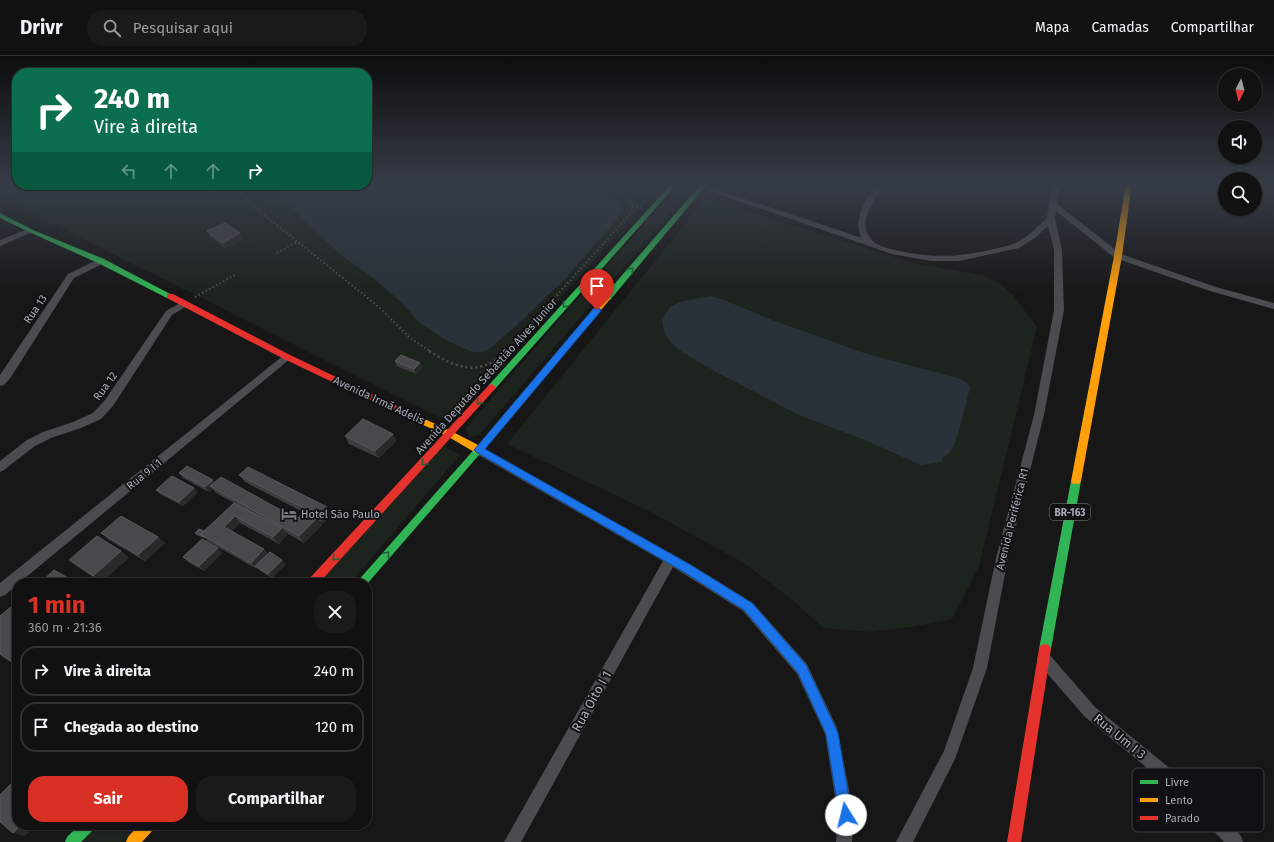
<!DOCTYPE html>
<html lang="pt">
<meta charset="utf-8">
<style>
body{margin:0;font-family:"Fira Sans",sans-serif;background:#1a1a1a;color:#f1f3f6;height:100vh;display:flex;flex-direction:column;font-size:15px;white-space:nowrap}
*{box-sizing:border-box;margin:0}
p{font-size:13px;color:#9c9d9f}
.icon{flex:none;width:22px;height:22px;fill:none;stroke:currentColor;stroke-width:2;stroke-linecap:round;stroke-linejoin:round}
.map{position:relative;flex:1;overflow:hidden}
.sheet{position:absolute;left:12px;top:522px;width:360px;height:252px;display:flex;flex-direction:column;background:#111;border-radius:16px;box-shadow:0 1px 3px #0004,0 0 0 1px #303131}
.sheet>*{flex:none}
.guide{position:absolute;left:12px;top:12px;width:360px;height:122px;border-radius:16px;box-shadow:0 1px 3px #0004,0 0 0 1px #303131;background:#0b6e4f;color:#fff;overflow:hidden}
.needle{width:26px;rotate:186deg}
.controls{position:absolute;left:1218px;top:12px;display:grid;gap:8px}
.controls a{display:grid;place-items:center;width:44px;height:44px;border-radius:50%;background:#111;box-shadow:0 1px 3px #0004,0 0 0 1px #303131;font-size:20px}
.pin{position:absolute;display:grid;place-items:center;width:34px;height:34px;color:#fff;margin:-41px -17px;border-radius:50% 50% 50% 0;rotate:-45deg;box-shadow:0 0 4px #0007}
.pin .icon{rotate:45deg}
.me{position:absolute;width:44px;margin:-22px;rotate:351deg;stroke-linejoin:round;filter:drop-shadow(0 0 3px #0008)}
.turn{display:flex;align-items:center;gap:14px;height:84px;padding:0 16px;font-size:18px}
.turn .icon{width:52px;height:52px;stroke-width:2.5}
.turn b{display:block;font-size:28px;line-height:34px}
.lanes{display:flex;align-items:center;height:38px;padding:0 16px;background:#0003;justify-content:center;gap:20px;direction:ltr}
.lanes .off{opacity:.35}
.round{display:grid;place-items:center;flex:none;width:42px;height:42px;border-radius:16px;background:#1a1a1a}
.overview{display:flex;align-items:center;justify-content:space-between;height:68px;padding:0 16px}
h1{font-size:24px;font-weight:700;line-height:30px;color:#d93025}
.primary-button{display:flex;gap:8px;margin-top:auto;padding:8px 16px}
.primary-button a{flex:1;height:46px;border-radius:16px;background:#d93025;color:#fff;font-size:16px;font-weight:700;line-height:46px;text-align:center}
.primary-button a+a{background:#1a1a1a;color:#f1f3f6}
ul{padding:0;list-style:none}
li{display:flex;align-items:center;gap:12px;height:50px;margin:0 8px 6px;padding:0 8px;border:2px solid #303131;border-radius:16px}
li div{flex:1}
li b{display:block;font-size:15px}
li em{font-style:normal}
header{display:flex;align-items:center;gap:24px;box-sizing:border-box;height:56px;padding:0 20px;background:#111;border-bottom:1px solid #303131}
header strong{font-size:19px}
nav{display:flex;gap:22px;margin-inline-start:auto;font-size:14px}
.search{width:280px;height:36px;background:#1a1a1a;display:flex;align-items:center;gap:10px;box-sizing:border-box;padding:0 14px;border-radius:16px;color:#9c9d9f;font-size:15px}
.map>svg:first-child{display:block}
.green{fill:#1d241e}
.water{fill:#2a3239}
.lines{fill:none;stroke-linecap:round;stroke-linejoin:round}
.stream{stroke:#2a3239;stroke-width:3}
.path-far1{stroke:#4d4e52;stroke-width:2;stroke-dasharray:1.5 2.5;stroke-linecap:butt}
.path{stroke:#4d4e52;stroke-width:2.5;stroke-dasharray:2 3;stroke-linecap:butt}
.street{fill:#4b4c50;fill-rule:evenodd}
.fast{fill:#30b455;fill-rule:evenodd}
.slow{fill:#ff9f0a;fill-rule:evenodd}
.jam{fill:#e5322d;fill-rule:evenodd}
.wall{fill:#3d3d3f}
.shaded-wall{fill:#29292a}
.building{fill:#49494c;stroke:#58595d}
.oneway{stroke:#206234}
.route{fill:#1a73e8;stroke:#114b97}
.labels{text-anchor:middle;stroke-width:4;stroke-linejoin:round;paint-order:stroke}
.shield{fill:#111113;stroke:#7b7e86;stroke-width:1}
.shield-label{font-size:10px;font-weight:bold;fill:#a8adb8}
.street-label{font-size:11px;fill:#a8adb8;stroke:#111113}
.poi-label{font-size:11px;fill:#a8adb8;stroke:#111113;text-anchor:start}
.near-street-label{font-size:13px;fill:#a8adb8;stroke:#111113}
.key{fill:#111113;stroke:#3e4045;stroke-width:1}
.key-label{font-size:11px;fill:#a8adb8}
</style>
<header>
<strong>Drivr</strong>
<div class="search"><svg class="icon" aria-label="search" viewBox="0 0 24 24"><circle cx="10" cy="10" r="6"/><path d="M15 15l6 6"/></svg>Pesquisar aqui</div>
<nav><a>Mapa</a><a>Camadas</a><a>Compartilhar</a></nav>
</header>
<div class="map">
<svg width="1274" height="786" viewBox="0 0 1274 786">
<rect width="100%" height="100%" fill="#171717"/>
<path class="green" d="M0,127h17v2h350v-2h295v2l-196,218 -15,14 -11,1 -440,-221z
M685,129l6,4 -211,245c-7,4 -14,3 -14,-6 70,-82 140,-163 214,-242z
M706,142l211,66 65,11 19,9 13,12 23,31 -58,239 -27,53 -41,8 -39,5 -49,-4 -28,-26 -51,-39 -95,-52 -142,-67z
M437,387l23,12 -110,128h-40z
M91,769h50l-15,17h-50z"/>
<path class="water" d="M367,127h207l36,13 11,6 2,5 -6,12 -51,59 -50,48 -27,23 -7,3h-10l-28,-13 -24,-16 -18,-20 -30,-26 -31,-22 -36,-34 -36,-36h98z
M710,240l14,4 48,20 95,34 94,25 7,5 2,4c-5,17 -11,49 -19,63 -4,6 -7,2 -10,11l-20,3 -61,-27 -61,-23 -79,-41 -38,-22 -11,-9 -7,-12 -2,-11 8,-13 10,-5z"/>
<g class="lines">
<path class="stream" d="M612,127l41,13"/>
<path class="path-far1" d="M232,129l31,29 116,93 30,30 22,15
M632,150l9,1
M277,197l21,-12
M195,241l40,-22
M511,290l121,-134 -1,-10 -9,-7 -33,-12"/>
<path class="path" d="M429,295c28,17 49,26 76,2"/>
<path class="street" d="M687,127h10l165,55c-11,-17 5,-40 14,-55h8c-6,13 -22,31 -18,47 1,5 6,10 9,13 17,10 65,15 84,12 13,-1 43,-7 54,-11 13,-5 24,-17 34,-26l5,-35h8l-3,21 64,50 95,33 58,16v6l-64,-18 -95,-33 -59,-47 -1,8 7,31 2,60 -20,105 -36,143 -21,110 -32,91 -42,83h-17l48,-91 29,-83 23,-110 38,-143 20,-105v-60l-6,-24 -13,12 -16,10 -60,13h-28l-39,-7z
M28,173h3l4,2 -35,15v-6z
M101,202l4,3 -1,2 -30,15 -63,99 -7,8 -4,1v-11l68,-101z
M184,245l5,3 -2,2 -15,9 -59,91 -12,13 -20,9 -30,10 -16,8 -31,24 -4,2v-11l27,-21 16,-8 30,-10 20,-9 12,-13 61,-89z
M287,298l3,1 2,2 -2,2 -271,224h-2v2l-12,10 -5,2v-14l284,-228z
M479,390l211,118 63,39 54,61 30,64 17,87 -2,27h-16l2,-27 -13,-81 -28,-60 -54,-63 -70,-44 -152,275h-17l159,-281 -188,-108 -2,-3 2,-3z
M1044,596l5,2 46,53 94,77 52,52 2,6h-19l-45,-48 -94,-77 -46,-53 -2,-5 2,-5z"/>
<path class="fast" d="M672,127h6l-183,206h-6l-1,-2 1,-2z
M702,127h6l-98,117h-6v-4z
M0,157l33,17 71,29 70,37 -4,2h-3l-69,-35 -69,-31 -29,-14z
M489,379l3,1 1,2 -1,2 -125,144 -11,-1 130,-147z
M1076,421l3,1 2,3 -30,168 -2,4 -4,1 -4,-1 -2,-4 32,-168 2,-3z
M79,769h15l-1,5 -12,12h-16l2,-5z"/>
<path class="slow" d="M1126,127h6l-10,73 -41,225 -2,3h-6l-2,-3 43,-225z
M604,240h3l4,2 -119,142h-6l-1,-2 1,-2z
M394,349l59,27 29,15 2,3 -2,3h-6l-29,-17 -56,-26 -1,-2z
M139,769h15l-1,5 -11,12h-16l2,-5z"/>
<path class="jam" d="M167,238h6l117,61 107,51 1,2 -4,3 -3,-1 -107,-51 -117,-61z
M492,328l4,3 -1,2 -176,194h-12l1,-3 181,-195z
M1045,588l4,1 2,4 -30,193h-14l32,-193 2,-4z"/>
</g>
<path class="wall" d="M209,133l13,2 -7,3 -5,-3z
M207,175l36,8 -18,9 -15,-12z
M395,305l25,2 2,5 -6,6 -19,-8z
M345,380l51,5 -17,17 -30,-14z
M179,417l36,9 82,37 6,-7 -58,-30 -6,-7 93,39 -9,9 -4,-2 3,4 -18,18 -19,-11 2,3 -8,9 -39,-21 -8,8 54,33 -14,14 -13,-8 -1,-2 -1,1 -50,-28 -1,-2 -9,-4 -2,-2 9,-2 30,-28 -18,-10 -3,-4 -4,3 -26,-14z
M156,434l42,2 -15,14 -23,-12z
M101,477l57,4 7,6 -20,18 -36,-21z
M121,495l8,7 -28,24 -32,-22z
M222,497l-18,18 -16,-9 -5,-5z"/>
<path class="shaded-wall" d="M220,133l2,2 -7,3 -2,-2z
M240,177l3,6 -18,9 -2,-5z
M420,307l2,5 -6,6 -2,-5z
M393,378l3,7 -17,17 -4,-7z
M213,424l4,5 -7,1 3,3 -4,3 -4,-5z
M194,432l4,4 -15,14 -4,-4z
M327,451l5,7 -9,9 -4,-7z
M235,460l5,7 -10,11 -6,-7z
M317,462l5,7 -18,18 -5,-7z
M282,472l5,7 -8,9 -6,-7z
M158,481l7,6 -20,18 -7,-6z
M218,492l4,5 -18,18 -5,-5z
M264,493l6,7 -15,10 3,2 -1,1 -6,-6z
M121,495l8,7 -28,24 -8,-6z
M282,504l4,4 -14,14 -4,-4z
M21,769h15l-11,11 -12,-3z"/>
<path class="building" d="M216,129l4,4 -7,3 -4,-3z
M225,167l15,10 -17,10 -16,-12z
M401,299l19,8 -6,6 -19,-8z
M363,363l30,15 -18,17 -30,-15z
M187,410l26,14 -8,7 -26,-14z
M248,411l79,40 -8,9 -80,-41z
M172,420l22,12 -15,14 -23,-12z
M221,421l76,42 7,-8 13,7 -18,18 -89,-50z
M234,447l48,25 -9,9 -38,-21 -11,11 40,22 -13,14 -50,-29z
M121,460l37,21 -20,18 -37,-22z
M199,473l5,2 -3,3 3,3 -9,-4z
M97,480l24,15 -28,25 -24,-16z
M202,483l16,9 -19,18 -16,-9z
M270,496l12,8 -14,14 -13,-8z
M54,514l23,13h-37z
M17,546v64l-17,-12v-38z
M17,722v47h4l-8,8 -13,-11v-27z"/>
<defs><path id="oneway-chevron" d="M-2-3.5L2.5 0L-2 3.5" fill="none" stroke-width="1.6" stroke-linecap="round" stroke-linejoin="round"/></defs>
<g class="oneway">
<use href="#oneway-chevron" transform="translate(631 214) rotate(-50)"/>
<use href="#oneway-chevron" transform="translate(565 249) rotate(132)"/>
<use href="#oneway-chevron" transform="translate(479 346) rotate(132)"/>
<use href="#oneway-chevron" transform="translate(424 407) rotate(133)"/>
<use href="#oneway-chevron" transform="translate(387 498) rotate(-49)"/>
<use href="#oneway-chevron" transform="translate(335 502) rotate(133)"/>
</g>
<linearGradient id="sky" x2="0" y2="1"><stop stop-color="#0d0d0d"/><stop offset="0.54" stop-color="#363c47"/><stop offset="1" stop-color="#363c47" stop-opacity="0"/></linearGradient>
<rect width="1274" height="237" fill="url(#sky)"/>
<path class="route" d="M597,251l4,3 -1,2 -115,137 204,115 63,39 54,62 32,68 14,82 -2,5 -4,2 -5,-2 -2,-5 -13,-81 -28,-61 -54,-63 -62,-39 -206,-119 -2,-2 120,-142z"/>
<defs>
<symbol id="hotel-bare" viewBox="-9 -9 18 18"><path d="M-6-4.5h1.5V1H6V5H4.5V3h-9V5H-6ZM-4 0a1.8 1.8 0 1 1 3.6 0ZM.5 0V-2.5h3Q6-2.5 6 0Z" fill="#757880" stroke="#111113" stroke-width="2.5" paint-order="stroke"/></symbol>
</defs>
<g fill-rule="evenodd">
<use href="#hotel-bare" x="278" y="447" width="22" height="22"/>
</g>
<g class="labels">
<rect class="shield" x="1050" y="448" width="40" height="16" rx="3"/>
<g class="shield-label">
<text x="1070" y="460">BR-163</text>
</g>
<g class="street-label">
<text transform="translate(35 253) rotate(-56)" y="4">Rua 13</text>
<text transform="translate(486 320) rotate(-48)" y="4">Avenida Deputado Sebastião Alves Junior</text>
<text transform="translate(105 330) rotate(-54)" y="4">Rua 12</text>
<text transform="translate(379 344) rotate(25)" y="4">Avenida Irmã Adelis</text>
<text transform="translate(144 418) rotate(-39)" y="4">Rua 9 I 1</text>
<text transform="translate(1012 463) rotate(-76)" y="4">Avenida Periférica R1</text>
</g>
<g class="poi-label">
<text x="301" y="462">Hotel São Paulo</text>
</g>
<g class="near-street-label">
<text transform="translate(591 645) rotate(-61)" y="5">Rua Oito I 1</text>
<text transform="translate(1120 680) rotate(39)" y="5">Rua Um I 3</text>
</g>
</g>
<rect x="1132" y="712" width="132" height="64" rx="6" class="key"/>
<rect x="1140" y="724" width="18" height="4" fill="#30b455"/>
<rect x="1140" y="742" width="18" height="4" fill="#ff9f0a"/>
<rect x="1140" y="760" width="18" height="4" fill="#e5322d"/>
<g class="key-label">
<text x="1165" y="730">Livre</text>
<text x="1165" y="748">Lento</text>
<text x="1165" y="766">Parado</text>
</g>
</svg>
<div class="controls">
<a><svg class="needle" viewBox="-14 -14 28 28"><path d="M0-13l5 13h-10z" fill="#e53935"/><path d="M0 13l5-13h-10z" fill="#9c9d9f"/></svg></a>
<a><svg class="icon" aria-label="sound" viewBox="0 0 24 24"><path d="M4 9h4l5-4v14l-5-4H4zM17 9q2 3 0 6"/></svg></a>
<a><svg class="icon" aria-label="search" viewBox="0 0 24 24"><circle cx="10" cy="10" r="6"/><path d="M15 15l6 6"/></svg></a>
</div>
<div class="pin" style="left:597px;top:254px;background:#d93025"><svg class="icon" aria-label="arrive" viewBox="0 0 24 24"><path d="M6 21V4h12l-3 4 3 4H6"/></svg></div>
<svg class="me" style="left:846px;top:759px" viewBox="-20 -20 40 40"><circle r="19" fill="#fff"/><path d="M0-13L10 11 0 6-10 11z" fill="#1a73e8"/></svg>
<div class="guide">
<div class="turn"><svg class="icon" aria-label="right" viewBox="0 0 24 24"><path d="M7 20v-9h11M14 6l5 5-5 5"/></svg><div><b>240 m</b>Vire à direita</div></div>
<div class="lanes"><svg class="icon off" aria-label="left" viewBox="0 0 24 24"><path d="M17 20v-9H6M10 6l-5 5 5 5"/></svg><svg class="icon off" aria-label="ahead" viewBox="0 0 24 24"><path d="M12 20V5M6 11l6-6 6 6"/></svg><svg class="icon off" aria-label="ahead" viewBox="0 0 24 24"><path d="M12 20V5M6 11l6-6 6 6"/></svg><svg class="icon" aria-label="right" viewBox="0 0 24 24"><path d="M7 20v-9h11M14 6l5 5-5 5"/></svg></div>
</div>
<section class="sheet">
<div class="overview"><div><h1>1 min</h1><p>360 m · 21:36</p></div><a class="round"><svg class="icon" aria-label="close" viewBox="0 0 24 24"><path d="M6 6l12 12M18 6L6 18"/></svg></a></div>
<ul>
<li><svg class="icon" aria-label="right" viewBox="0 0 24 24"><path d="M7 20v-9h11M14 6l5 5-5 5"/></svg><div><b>Vire à direita</b></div><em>240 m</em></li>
<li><svg class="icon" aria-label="arrive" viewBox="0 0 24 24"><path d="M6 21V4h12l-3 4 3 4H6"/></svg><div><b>Chegada ao destino</b></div><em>120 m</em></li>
</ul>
<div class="primary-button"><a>Sair</a><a>Compartilhar</a></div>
</section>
</div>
